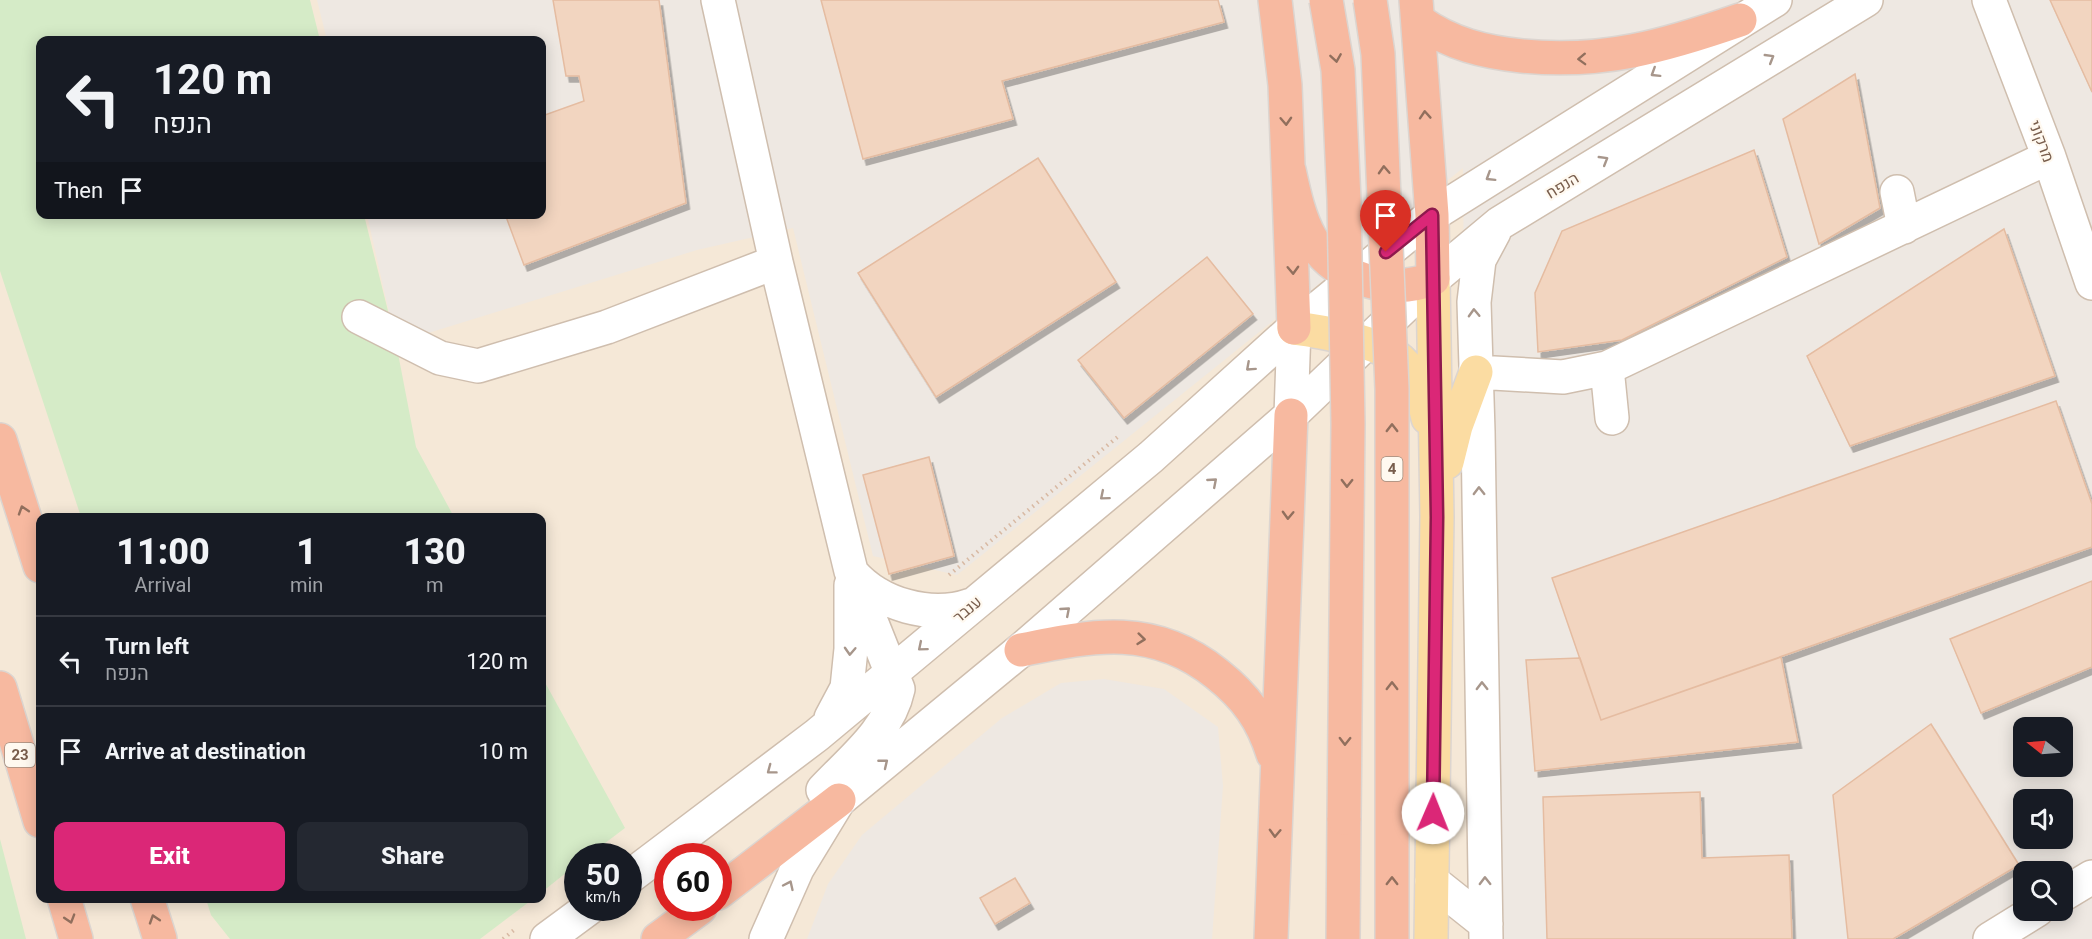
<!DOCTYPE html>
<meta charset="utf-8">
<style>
body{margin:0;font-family:Roboto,Heebo,sans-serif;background:#242831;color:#f1f3f6;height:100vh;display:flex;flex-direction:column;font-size:22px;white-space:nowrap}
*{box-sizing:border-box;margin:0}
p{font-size:20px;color:#9ea1a6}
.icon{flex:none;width:33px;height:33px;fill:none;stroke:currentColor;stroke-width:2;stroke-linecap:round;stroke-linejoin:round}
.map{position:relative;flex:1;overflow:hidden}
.drawer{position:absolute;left:36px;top:513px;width:510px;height:390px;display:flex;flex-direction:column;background:#171b24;border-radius:12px;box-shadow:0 3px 15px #0003}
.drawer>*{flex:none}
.hud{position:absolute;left:36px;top:36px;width:510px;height:183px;border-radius:12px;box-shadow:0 3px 15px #0003;background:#171b24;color:#f1f3f6;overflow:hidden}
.needle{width:39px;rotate:287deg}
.buttons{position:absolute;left:2013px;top:717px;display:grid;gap:12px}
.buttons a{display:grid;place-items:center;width:60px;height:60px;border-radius:12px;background:#171b24;box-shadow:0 3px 15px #0003;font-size:30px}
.speed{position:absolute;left:564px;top:843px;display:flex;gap:12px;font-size:30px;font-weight:700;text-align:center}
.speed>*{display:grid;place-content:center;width:78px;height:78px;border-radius:50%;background:#171b24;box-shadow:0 3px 15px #0003;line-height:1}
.speed small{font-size:15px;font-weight:400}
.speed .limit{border:9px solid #d22;background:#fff;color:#111}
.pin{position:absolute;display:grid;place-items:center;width:51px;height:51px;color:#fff;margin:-62px -26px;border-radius:50% 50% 50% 0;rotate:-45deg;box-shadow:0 0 6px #0007}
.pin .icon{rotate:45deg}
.me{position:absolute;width:66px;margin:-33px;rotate:1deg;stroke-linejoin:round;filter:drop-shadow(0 0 4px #0008)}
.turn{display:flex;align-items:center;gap:21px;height:126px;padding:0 18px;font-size:27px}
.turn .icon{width:78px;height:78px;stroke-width:2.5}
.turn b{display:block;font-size:42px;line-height:51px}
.then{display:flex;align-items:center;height:57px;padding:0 18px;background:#0003;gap:12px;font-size:22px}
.eta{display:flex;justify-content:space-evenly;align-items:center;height:102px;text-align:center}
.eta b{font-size:36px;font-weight:800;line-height:42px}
.button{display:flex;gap:12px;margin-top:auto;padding:12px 18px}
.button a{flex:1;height:69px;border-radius:12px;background:#db2777;color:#fff;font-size:24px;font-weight:800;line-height:69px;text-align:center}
.button a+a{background:#242831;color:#f1f3f6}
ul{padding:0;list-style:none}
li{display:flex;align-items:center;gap:18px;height:90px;padding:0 18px;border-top:2px solid #363941}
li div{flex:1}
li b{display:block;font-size:22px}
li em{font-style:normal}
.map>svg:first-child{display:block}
.residential{fill:#f5e8d7;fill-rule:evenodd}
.industrial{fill:#eee8e2;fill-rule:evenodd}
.green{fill:#d5ebc7}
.building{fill:#f2d5c0;stroke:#e5bca1;stroke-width:1.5;filter:url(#shadow)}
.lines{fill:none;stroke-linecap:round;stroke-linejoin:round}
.minor-casing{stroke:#cfbeae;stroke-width:36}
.major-casing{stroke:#dcd5d0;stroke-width:36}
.highway-casing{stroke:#dcd5d0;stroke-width:36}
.path{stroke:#d8b9a3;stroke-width:4;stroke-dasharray:1.5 4.5;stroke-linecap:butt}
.minor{stroke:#fff;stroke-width:33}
.major{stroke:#fbdca2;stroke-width:33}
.highway{stroke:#f7b9a0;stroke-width:33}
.highway-bridge-casing{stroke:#dcd5d0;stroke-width:36;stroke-linecap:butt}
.highway-bridge{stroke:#f7b9a0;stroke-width:33}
.oneway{stroke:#916f5d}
.oneway2{stroke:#a7968b}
.route-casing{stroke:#8e194d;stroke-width:15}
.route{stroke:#db2777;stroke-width:10}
.labels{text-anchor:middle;stroke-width:4.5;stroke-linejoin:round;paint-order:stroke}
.shield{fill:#fff9f0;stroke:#a08c7d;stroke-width:1.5}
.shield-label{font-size:15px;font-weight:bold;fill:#785d4c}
.street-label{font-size:16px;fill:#785d4c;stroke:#fff9f0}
</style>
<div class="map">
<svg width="2092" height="939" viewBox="0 0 2092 939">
<defs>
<filter id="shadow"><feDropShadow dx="3.5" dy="6" stdDeviation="0" flood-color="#0004"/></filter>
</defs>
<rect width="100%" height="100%" fill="#fdf6e9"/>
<path class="residential" d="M0,0h2092v939h-2092zM40,40h502v174h-502zM40,518h502v380h-502zM2024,728h38v38h-38zM2024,800h38v38h-38zM578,856h50v52h-50zM668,856h50v52h-50zM2024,872h38v38h-38z"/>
<path class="industrial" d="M317,0h1775v939h-623l-6,-771 -506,407 -84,-19 -80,-328 -96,22 -301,93 -29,-128 175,-1v-174h-215zM2024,728h38v38h-38zM2024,800h38v38h-38zM2024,872h38v38h-38z
M1104,679l60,10 54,38 5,59 -11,153h-405l21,-55 34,-49 140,-117 59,-35z"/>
<path class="green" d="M0,0h310l10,40h-280v174l324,1 32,128 20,104 38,70h-373l-81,-246z
M542,677l83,151 -37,28h-10l-1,8 -35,28z
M0,839l26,100h-26z
M206,899v-1l327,1 -53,40h-250l-19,-24z"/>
<path class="building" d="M553,0h106l27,203 -162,62 -19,-51h37v-98l42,-15 -5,-25h-13z
M821,0h397l6,22 -222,59 11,38 -150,40z
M2050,0h42v92z
M1855,74l25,134 -61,36 -36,-125z
M1754,150l33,107 -165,83 -84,12 -3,-59 27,-62z
M1038,158l78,124 -180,115 -78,-124z
M2004,229l51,147 -205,70 -43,-90z
M1207,257l46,57 -129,104 -46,-58z
M2056,401l36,103v43l-491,173 -49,-142z
M929,457l25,99 -65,18 -26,-99z
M2092,581v86l-111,46 -31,-74z
M1781,657l17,85 -263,29 -9,-111 54,-2 21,62z
M1931,724l88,141 -126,74h-45l-15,-144z
M1700,792l2,66 87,-3 3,84h-245l-4,-142z
M1015,878l15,25 -35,21 -15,-26z"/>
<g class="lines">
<defs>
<path id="minor" d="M718,0l58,262 75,309 47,118c-9,42 -47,71 -75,101
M1989,0l60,157 43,126
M1897,192l7,35
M359,317l81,41 38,8 129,-39 169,-65
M1607,368l5,50
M1476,372l87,5 44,-9 442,-211
M1291,415l3,-87
M852,573c28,32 79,46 119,32
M831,718l16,-30 4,-39v-64
M628,878l189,-143 334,-278 143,-129 138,-113 343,-215
M1432,881l54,43
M2062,895l30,-18
M547,939l42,-31
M766,939l31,-70 42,-69 182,-150 270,-235 142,-136 67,-56 366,-223
M1486,939l-8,-508 -4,-129 5,-42 15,-28
M1990,939l47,-29"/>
<path id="major" d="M1294,328c26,3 87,14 106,32 17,15 23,37 28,58
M1447,462l9,-36 20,-54
M1431,939l6,-422 -4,-238"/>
<path id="highway" d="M1275,0l10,85 9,243
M1420,22c31,22 64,30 102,34 81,8 143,-10 218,-36
M1289,170c11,51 21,93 76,110 25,8 44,7 68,-1l-1,-64 -16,-215
M0,440l40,126
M1021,650c73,-15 133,-27 196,24 29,23 45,45 56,80
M0,688l40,133
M718,893l121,-93
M64,898l12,41
M147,898l13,41
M658,939l42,-31
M1271,939l20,-524
M1343,939l1,-121"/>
</defs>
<use href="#minor" class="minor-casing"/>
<use href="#major" class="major-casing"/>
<use href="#highway" class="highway-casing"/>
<path class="path" d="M949,575l171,-140
M503,939l11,-9"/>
<use href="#minor" class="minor"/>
<use href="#major" class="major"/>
<use href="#highway" class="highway"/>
<defs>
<path id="highway-bridge" d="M1326,0l12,70 6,130 4,224 -4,394
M1370,0l8,54 14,335v550"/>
</defs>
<use href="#highway-bridge" class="highway-bridge-casing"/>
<use href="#highway-bridge" class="highway-bridge"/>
</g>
<defs><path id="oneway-chevron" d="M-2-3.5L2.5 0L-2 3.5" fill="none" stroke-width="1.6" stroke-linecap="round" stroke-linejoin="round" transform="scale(1.5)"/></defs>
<g class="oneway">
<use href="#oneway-chevron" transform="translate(1336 58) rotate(81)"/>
<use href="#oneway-chevron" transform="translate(1582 59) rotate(178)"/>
<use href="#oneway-chevron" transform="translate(1425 115) rotate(-94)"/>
<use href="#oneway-chevron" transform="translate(1286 121) rotate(87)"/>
<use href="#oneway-chevron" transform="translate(1384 170) rotate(-93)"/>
<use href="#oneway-chevron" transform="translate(1293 270) rotate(88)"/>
<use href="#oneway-chevron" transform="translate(1392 428) rotate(-90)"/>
<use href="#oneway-chevron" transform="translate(1347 483) rotate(91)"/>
<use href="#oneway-chevron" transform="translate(23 510) rotate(-108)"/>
<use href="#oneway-chevron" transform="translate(1288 515) rotate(92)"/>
<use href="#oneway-chevron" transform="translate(1141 639) rotate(6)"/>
<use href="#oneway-chevron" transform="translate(1392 686) rotate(-90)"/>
<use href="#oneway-chevron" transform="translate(1345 741) rotate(91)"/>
<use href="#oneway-chevron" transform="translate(1275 833) rotate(92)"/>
<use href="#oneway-chevron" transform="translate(1392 881) rotate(-90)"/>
<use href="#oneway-chevron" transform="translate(70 919) rotate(73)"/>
<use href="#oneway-chevron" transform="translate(154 919) rotate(-108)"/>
</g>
<g class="oneway2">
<use href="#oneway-chevron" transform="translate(1770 58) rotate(-31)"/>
<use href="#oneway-chevron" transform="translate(1655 73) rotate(148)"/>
<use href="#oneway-chevron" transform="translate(1604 160) rotate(-31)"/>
<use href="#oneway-chevron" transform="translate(1490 177) rotate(148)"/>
<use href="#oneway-chevron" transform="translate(1474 313) rotate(-92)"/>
<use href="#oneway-chevron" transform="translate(1250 367) rotate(138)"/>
<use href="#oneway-chevron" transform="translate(1213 482) rotate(-41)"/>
<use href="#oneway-chevron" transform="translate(1479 491) rotate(-91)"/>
<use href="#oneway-chevron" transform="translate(1104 496) rotate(140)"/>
<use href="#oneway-chevron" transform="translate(1066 611) rotate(-41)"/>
<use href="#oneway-chevron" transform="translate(922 647) rotate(140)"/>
<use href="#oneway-chevron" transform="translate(850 651) rotate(93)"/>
<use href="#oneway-chevron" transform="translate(1482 686) rotate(-91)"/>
<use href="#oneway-chevron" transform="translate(884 763) rotate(-39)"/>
<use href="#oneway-chevron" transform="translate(771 770) rotate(143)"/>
<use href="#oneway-chevron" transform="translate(1485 881) rotate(-91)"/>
<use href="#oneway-chevron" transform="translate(789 885) rotate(-65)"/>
</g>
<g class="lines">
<defs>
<path id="route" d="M1386,252l46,-37 5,302 -4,296"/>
</defs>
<use href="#route" class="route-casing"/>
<use href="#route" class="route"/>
</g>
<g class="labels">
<g class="shield">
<rect x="1381.5" y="457" width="21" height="24" rx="4.5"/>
<rect x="5" y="743" width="30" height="24" rx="4.5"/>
</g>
<g class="shield-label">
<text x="1392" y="474">4</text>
<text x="20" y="760">23</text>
</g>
<g class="street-label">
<text transform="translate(2042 141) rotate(69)" y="6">מרקוני</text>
<text transform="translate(1562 185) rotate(-31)" y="6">הנפח</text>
<text transform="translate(967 609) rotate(-40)" y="6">ענבר</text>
</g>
</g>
</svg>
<div class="buttons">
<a><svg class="needle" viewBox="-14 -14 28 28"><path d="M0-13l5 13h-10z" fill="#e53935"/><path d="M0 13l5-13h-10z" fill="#9ea1a6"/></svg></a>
<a><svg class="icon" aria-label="sound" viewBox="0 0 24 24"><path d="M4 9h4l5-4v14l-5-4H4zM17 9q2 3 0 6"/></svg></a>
<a><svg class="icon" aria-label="search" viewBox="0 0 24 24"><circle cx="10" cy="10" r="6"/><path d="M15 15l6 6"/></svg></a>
</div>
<div class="speed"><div>50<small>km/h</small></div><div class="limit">60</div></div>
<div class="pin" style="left:1386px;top:252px;background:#d93025"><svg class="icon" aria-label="arrive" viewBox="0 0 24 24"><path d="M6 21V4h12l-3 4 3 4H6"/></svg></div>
<svg class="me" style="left:1433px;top:813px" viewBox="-20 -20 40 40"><circle r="19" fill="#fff"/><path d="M0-13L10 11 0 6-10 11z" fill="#db2777"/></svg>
<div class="hud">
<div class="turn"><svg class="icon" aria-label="left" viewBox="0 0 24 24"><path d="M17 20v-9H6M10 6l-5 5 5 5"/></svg><div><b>120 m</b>הנפח</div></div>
<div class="then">Then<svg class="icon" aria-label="arrive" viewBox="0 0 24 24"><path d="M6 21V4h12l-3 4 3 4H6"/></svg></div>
</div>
<section class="drawer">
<div class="eta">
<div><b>11:00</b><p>Arrival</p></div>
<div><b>1</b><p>min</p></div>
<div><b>130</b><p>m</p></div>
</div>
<ul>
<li><svg class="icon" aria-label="left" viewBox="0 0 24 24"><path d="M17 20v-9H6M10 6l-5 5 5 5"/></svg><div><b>Turn left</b><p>הנפח</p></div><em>120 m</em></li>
<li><svg class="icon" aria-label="arrive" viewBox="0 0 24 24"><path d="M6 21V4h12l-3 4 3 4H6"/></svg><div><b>Arrive at destination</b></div><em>10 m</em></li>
</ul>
<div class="button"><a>Exit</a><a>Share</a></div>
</section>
</div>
